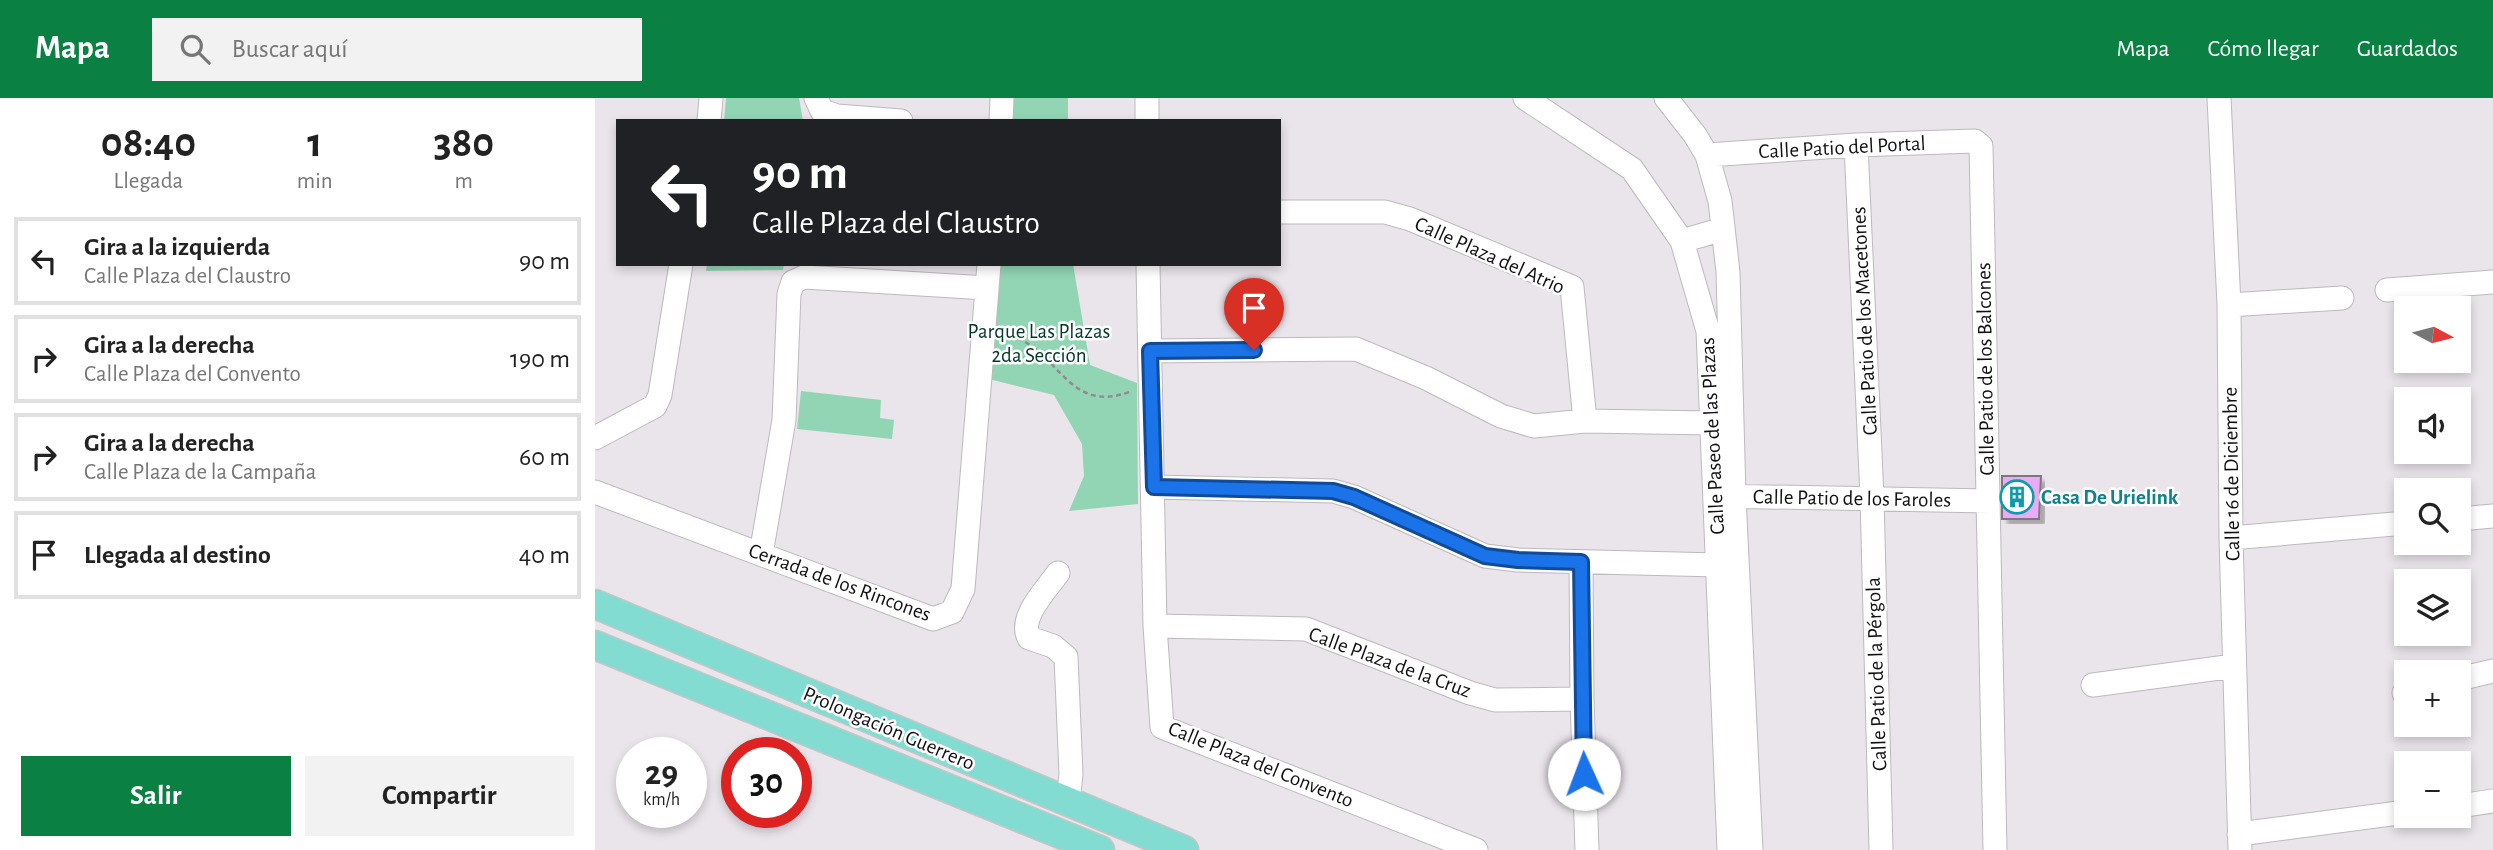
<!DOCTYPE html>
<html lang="es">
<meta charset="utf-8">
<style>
body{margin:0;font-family:"Alegreya Sans",sans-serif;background:#f2f2f2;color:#222;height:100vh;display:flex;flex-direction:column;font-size:26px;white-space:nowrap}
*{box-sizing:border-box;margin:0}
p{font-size:23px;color:#767676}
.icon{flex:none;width:38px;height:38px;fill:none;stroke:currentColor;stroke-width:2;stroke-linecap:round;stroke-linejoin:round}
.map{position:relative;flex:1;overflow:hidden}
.side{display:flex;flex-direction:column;background:#fff;width:595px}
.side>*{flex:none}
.hud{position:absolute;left:21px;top:21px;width:665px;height:147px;border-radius:0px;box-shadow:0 4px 10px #0003;background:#202124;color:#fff;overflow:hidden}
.needle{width:46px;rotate:97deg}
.buttons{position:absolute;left:1799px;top:198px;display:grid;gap:14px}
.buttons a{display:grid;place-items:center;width:77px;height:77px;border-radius:0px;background:#fff;box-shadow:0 4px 10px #0003;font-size:35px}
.speed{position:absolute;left:21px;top:639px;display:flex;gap:14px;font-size:35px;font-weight:700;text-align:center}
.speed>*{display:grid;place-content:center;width:91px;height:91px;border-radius:50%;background:#fff;box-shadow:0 4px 10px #0003;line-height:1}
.speed small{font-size:18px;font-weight:400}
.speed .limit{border:10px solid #d22;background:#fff;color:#111}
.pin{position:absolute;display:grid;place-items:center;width:60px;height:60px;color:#fff;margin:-72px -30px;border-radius:50% 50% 50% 0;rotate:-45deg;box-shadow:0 0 7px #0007}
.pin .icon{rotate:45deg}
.me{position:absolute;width:77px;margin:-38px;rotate:358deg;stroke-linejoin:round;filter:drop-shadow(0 0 5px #0008)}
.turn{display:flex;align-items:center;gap:24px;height:147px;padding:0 21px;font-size:32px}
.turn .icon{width:91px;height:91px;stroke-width:2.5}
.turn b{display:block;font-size:49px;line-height:60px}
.eta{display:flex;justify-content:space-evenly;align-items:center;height:119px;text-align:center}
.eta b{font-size:42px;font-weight:700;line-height:49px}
.action{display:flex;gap:14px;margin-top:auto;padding:14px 21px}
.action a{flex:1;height:80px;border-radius:0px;background:#0b8043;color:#fff;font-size:28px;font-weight:700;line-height:80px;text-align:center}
.action a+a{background:#f2f2f2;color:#222}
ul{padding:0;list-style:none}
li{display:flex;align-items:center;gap:21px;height:88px;margin:0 14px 10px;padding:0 7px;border:4px solid #e0e0e0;border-radius:0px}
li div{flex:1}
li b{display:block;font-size:26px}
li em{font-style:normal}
header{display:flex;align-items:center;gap:42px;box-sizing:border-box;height:98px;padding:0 35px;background:#0b8043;color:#fff}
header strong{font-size:33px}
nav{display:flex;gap:38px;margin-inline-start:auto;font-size:24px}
.search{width:490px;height:63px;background:#f2f2f2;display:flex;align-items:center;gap:18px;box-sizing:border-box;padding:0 24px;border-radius:0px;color:#767676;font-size:26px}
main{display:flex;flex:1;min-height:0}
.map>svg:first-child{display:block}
.green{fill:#92d5b4}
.building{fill:#eaabf6;stroke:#7d787d;stroke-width:2;filter:url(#shadow)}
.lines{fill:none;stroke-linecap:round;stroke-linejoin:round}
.minor-casing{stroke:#beb8bf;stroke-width:25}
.major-casing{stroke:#c6c6c6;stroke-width:31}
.path{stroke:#908c91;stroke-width:2.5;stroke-dasharray:5 3.5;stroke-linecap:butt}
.minor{stroke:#fff;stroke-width:23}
.major{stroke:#82dcd2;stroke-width:28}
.route-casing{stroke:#114b97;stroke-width:18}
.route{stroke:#1a73e8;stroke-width:12}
.labels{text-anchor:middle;stroke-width:5;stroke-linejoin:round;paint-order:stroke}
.street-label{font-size:21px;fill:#121013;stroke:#fff}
.park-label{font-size:21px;fill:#053725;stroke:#fff}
.culture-label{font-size:21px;font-weight:bold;fill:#0d838f;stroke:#fff;text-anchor:start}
</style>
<header>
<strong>Mapa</strong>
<div class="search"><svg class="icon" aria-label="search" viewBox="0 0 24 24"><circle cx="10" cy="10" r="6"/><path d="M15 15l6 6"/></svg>Buscar aquí</div>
<nav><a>Mapa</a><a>Cómo llegar</a><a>Guardados</a></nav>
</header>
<main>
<section class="side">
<div class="eta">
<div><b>08:40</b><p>Llegada</p></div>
<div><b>1</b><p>min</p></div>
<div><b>380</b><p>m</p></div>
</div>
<ul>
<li><svg class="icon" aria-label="left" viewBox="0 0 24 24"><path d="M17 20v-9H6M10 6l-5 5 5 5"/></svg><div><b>Gira a la izquierda</b><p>Calle Plaza del Claustro</p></div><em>90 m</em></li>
<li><svg class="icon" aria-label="right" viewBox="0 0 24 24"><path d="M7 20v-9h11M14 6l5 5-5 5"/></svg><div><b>Gira a la derecha</b><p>Calle Plaza del Convento</p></div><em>190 m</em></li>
<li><svg class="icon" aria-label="right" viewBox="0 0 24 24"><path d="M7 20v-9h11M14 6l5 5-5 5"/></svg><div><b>Gira a la derecha</b><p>Calle Plaza de la Campaña</p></div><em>60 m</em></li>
<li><svg class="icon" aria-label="arrive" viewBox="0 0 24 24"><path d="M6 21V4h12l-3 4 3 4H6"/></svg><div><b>Llegada al destino</b></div><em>40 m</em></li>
</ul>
<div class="action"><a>Salir</a><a>Compartir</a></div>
</section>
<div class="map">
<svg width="1898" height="752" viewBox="0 0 1898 752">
<defs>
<filter id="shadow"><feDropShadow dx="6" dy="6" stdDeviation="2" flood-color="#0004"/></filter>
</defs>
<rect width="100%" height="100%" fill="#eae4eb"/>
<path class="green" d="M131,0h73l4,23h-79z
M411,0h62v23h-63z
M112,166h77l-1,6 -77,1z
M401,166h77l17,101 47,18 1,121 -69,7 15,-35 -2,-32 -28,-49 -65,-16z
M206,293l80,9 -1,18 14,2 -2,19 -95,-10z"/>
<path class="building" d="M1407,378h39l-2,43h-37z"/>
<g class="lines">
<defs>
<path id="minor" d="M221,0l6,13 15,5 64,5
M552,0v23
M930,0l107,71 50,72 26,90 21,519
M1071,0l29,37 12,20 13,46 8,71 6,224 17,354
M1624,0l10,207 2,233 9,312
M114,23l2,-23
M406,23l1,-23
M1261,47l16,352 9,353
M1112,57l149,-10 119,-4 6,5 14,704
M684,114h106l25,7 162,68 13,134
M1087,143l41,-12
M553,166l7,362 7,101 314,123
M1792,192l106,-8
M1634,207l113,-7
M556,253l205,-2 70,29 75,38 33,10 51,-5 127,2
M0,340l60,-32 5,-11 21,-131
M559,389l179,4 21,6 131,59 33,4 200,5
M0,394l338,127 19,-7 11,-23 26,-325
M1123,398l270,5
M1864,421l34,-3
M1636,440l175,-15
M166,456l23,-134 5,-126 4,-12 11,-5 183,11
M986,464l1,137 5,151
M463,475c-12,17 -40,45 -29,65l24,8 13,11 5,117 -3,28
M560,528l151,3 164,64 25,7 87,-1
M1864,581l34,-8
M1498,587l141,-19
M1809,595h2
M1864,708l34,-5
M1644,736l167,-22"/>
<path id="major" d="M0,506l589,246
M0,547l505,205"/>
</defs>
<use href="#minor" class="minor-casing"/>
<use href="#major" class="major-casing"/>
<path class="path" d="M406,236c58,7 62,84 131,57"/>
<use href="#minor" class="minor"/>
<use href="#major" class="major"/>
</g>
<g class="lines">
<defs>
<path id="route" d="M659,252l-104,1 4,136 179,4 21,6 131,59 33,4 63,2 3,212"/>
</defs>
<use href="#route" class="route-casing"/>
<use href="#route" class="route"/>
</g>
<defs>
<symbol id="building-ring" viewBox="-11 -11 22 22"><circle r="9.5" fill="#fff" stroke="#0f9aa8" stroke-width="1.5"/><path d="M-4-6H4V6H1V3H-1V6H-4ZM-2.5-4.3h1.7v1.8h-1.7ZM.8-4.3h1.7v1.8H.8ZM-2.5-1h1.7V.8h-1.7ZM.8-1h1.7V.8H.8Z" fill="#0f9aa8"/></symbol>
</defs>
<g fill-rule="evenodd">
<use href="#building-ring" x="1403" y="380" width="38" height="38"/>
</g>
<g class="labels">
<g class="street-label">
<text transform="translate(1247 49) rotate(-3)" y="7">Calle Patio del Portal</text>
<text transform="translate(895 157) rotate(24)" y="7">Calle Plaza del Atrio</text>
<text transform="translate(1269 223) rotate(-93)" y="7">Calle Patio de los Macetones</text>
<text transform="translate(1390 271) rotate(-91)" y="7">Calle Patio de los Balcones</text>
<text transform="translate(1117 338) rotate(-93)" y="7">Calle Paseo de las Plazas</text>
<text transform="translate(1636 376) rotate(-91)" y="7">Calle 16 de Diciembre</text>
<text transform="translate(1257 400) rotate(1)" y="7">Calle Patio de los Faroles</text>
<text transform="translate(245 484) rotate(20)" y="7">Cerrada de los Rincones</text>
<text transform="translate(795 564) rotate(20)" y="7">Calle Plaza de la Cruz</text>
<text transform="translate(1281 576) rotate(-92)" y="7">Calle Patio de la Pérgola</text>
<text transform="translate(294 630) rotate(23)" y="7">Prolongación Guerrero</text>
<text transform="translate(666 666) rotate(22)" y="7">Calle Plaza del Convento</text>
</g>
<g class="park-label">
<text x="444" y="240">Parque Las Plazas<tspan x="444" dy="24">2da Sección</tspan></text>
</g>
<g class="culture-label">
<text x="1446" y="406">Casa De Urielink</text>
</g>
</g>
</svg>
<div class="buttons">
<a><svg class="needle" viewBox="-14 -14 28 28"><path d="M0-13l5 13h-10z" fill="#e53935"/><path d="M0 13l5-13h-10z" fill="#767676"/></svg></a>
<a><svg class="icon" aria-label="sound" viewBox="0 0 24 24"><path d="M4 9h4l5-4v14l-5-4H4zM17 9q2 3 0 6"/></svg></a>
<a><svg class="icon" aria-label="search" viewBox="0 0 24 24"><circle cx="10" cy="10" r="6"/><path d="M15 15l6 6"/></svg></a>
<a><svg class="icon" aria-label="layers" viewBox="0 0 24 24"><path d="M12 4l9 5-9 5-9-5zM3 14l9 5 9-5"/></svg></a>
<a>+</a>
<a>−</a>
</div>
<div class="speed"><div>29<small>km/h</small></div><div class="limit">30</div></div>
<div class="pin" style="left:659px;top:252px;background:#d93025"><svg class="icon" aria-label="arrive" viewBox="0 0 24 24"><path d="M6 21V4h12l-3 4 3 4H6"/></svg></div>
<svg class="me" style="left:989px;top:676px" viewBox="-20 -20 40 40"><circle r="19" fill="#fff"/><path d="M0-13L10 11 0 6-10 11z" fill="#1a73e8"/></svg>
<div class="hud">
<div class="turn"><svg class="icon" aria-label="left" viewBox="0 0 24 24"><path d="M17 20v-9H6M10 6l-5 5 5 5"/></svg><div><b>90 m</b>Calle Plaza del Claustro</div></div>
</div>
</div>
</main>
